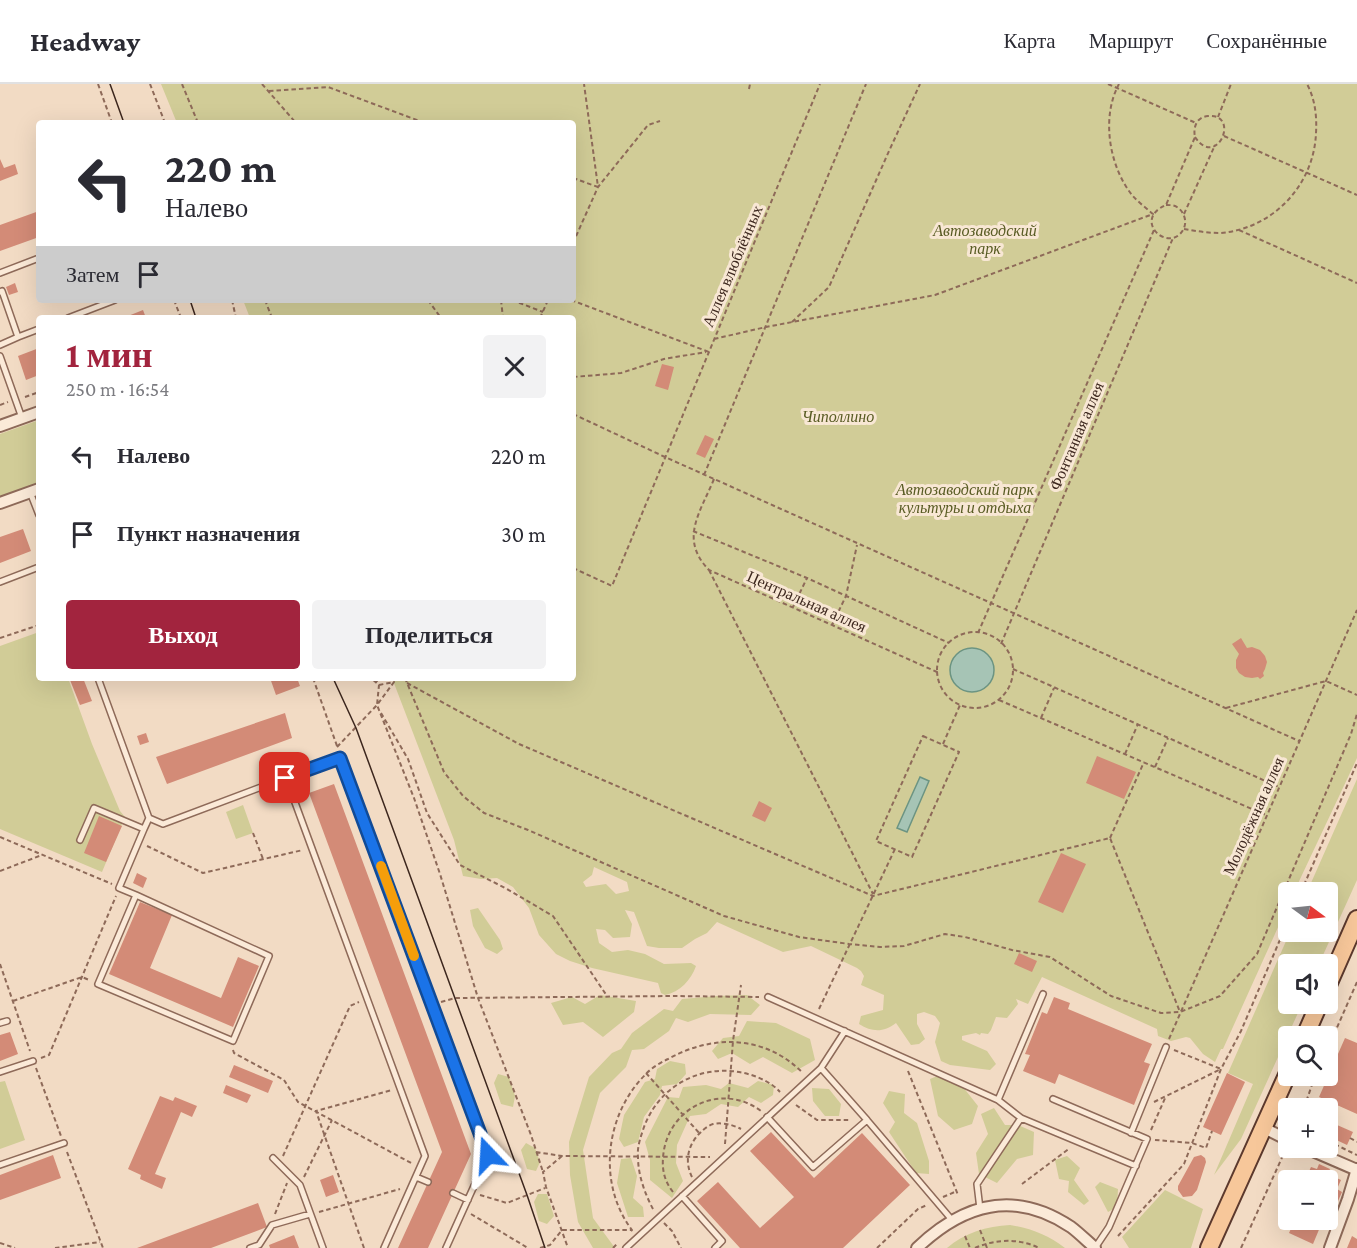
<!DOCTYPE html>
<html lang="ru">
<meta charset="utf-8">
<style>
body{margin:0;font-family:"Crimson Pro",serif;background:#f2f2f3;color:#2b2b33;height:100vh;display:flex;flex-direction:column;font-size:22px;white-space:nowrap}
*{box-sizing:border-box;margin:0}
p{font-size:20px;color:#7c7c81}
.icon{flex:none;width:33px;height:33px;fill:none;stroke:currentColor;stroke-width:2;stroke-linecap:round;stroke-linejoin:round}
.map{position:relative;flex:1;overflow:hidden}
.sheet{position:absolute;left:36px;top:231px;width:540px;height:366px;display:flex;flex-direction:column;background:#fff;border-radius:6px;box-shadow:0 6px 24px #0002}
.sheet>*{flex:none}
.guide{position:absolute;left:36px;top:36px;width:540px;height:183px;border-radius:6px;box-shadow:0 6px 24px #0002;background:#fff;color:#2b2b33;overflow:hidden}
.needle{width:39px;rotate:105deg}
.buttons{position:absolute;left:1278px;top:798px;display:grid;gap:12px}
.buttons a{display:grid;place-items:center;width:60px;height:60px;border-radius:6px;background:#fff;box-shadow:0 6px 24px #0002;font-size:30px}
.pin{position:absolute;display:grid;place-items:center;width:51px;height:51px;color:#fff;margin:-26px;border-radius:12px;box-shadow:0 3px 9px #0006}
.me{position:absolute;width:66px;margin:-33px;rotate:340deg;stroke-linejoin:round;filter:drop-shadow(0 0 4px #0008)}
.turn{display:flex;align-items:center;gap:21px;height:126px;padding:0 30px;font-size:27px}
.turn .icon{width:78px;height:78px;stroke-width:2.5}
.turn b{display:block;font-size:42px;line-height:51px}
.then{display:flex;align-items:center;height:57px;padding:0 30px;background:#0003;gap:12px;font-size:22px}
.round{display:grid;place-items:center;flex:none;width:63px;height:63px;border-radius:6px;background:#f2f2f3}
.summary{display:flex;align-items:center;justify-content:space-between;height:102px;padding:0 30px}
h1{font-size:36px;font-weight:700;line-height:45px;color:#a2243e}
.button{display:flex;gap:12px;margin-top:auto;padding:12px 30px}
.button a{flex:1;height:69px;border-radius:6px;background:#a2243e;color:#fff;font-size:24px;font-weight:700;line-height:69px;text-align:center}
.button a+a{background:#f2f2f3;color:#2b2b33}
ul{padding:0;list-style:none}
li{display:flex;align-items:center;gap:18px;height:78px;padding:0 30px}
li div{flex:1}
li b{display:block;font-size:22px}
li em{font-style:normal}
header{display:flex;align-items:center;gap:36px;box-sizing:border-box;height:84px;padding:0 30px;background:#fff;border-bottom:2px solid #e1e1e2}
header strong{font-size:28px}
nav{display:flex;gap:33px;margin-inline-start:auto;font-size:21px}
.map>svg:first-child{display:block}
.green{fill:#d1cc97;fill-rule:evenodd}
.water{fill:#a6c4b5;stroke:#6c9482;stroke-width:1.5}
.building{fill:#d38b77}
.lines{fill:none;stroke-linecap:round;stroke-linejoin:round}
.lane-casing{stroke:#8e6a59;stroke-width:8}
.street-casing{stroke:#8e6a59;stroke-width:14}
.primary-casing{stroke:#5c392d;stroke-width:20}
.path{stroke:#8e6a59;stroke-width:2;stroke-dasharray:4.5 3;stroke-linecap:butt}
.lane{stroke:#fbead8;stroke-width:5}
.street{stroke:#fbead8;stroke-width:10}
.primary{stroke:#f7c79a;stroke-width:16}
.tram{stroke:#3d271e;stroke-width:1.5}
.route-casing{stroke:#114b97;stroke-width:15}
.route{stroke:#1a73e8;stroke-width:10}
.slow{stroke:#f59e0b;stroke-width:10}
.labels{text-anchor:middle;stroke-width:6;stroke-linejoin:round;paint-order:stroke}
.park-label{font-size:16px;font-style:italic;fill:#585b23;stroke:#f8e7d4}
.street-label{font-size:16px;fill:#3d271e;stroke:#f8e7d4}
</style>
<header>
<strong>Headway</strong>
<nav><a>Карта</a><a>Маршрут</a><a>Сохранённые</a></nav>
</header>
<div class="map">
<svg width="1357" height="1164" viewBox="0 0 1357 1164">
<rect width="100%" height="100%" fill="#f2dbc4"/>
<path class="green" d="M161,0h1196v674l-63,134h-6v13l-65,144h-2l-6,13 -12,-8 -13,-16 -4,-1 -15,4 -13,-5 -1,-7 -115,-52 -14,27 -12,-5 2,5 -11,14 -11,-1 -5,13 -3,4 -7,-1 -1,2 -4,-2 -14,3v4l25,11 9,13 -6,6 -40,-5 -9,-4 -6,-19 5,-19 -5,-7 -11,-4 -7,2v10l8,15 -6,5 -8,1 -15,-22c-13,10 -24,9 -37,1l2,-8 22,-6 1,-15 -23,-10 3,-9 -3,-5 -4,-3 -46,-22 -28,6 -66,-30 -10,11 -12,6 -13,9h-23l-12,-2 -13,-34 -9,-2 7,14 -2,13 -17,1 -8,-8 -9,-1 3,14 13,9 16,-2 17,4 19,10 27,-1 5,3c-5,14 -16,26 -31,29l-4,-2 -3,-10 -66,-15 -22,-7 -14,-7 -17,-19 -10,-27 -16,-21 -16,-9 -16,1 -18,-3 -9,-36 -62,-162h181v-360h-323l-7,-18h330v-177h-396zM594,783l33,15 2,9 -13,3 -10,-10 -20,3 -3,-5 9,-7z
M39,336v65l-39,15v-66z
M39,548v46h29l24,66 28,67 5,6 -23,55 -102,-43v-183z
M1357,695v101l-38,84h-31v40h14l-61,135 -27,36 39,-91 -25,-11 62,-141h38v-40h-21z
M243,721l10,28 -17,6 -10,-27z
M478,824l22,32 3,9 -6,5 -12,-6 -12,-22 -3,-16z
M600,911l36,6 -2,11 -31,25 -20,-15 -20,3 -12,-22 21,-6 13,7z
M747,911l13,10 -9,10 -41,-1 -22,8 -12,-4 -7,13 -25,18 -12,1 -6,17 -26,26 -17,57 10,68 22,30h-22l-15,-26 -8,-47 -1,-33 20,-65 23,-24 9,-4 11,-16 32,-24 9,2 9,-12 35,-3z
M747,937l29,2 34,16 5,21 -23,13 -29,-16 -13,7 -18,-11 -14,6 -6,-8 11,-13 16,-2z
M670,977l15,3 1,10 -9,10 -15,2 -2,9 -16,22 -6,25 -14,5 -5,-8 5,-24 21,-33 10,-3 2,-10z
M498,990l11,3 6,19 -2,11 -12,-3 -7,-21z
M940,991l23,12 15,19 -6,18 -18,6 -16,-14 -8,-37z
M5,997l20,59 -25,9v-67z
M758,997l16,4 -1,10 -12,8 -12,-6 -11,10 -17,-3 -15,10 -16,2 -13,29 -1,18 7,18 -11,17 -22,-18v-20l-5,-18 23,-45 11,1 4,-11 23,-2 15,4 8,-6 19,5z
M812,1004l17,1 12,15 -2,12h-14l-12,-15z
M889,1007l16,3 -1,19 13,10 12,38v13l-13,-1 -27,-41 6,-10 -12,-19z
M994,1024l11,17h13l16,7 -1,23 -16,4 -20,24 -18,-9 -3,-21 12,-19 -7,-20z
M526,1059l9,5 5,14 -4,9 -9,-2 -6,-19z
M1067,1072l13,12 -6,12 15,21 -5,4 -16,-13 1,-11 -10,-2 -4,-19z
M631,1074l6,18 -4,22 10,9 1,10h-16l-11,-34 4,-24z
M1100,1098l18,7 -1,18 -9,5 -13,-25z
M1165,1106l38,19 -12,39h-62l-7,-11z
M538,1110h9l7,22 -7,8 -8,-3 -5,-19z
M1010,1141c21,3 38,10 55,23h-118c17,-15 40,-22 63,-23z"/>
<path class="water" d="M950 586a22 22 0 1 1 44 0a22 22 0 1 1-44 0Z
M920,693l9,4 -22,51 -10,-4z"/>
<path class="building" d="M0,75l4,9 11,-4 3,10 -18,7z
M39,127v26l-39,14v-26z
M15,199l3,9 -9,3 -3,-8z
M143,226l3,8h-23z
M39,264v27l-13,5 -8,-24z
M662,280l12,3 -6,23 -13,-4z
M705,351l9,4 -9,19 -9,-4z
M23,445l8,22 -31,12v-26z
M1241,554l6,10 5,-1 8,3 5,6 2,6 -2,7 -2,4 1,3 -4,3 -2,-2 -6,1 -7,-1 -6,-4 -3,-5v-8l3,-6 -7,-10z
M76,594h7l9,23 -12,4 -10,-25z
M270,594h27l3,8 -24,9z
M285,629l7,25 -125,46 -11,-27z
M146,649l3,9 -9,3 -3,-9z
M1097,672l39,16 -12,27 -38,-16z
M334,700l137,370 -43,94h-30l44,-96 -133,-359z
M759,717l13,7 -7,14 -13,-6z
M99,732l23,10 -16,36 -22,-9z
M1061,769l25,11 -23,49 -25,-11z
M137,789l10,5 -4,10 -10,-5z
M140,818l32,13 -22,53 71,30 17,-41 21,9 -26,61 -124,-53z
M1019,869l18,8 -5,11 -18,-8z
M1054,913l16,6 -2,6 84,35 -8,18 6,2 -16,41 -75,-31 -4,10 -32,-13 7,-16 -5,-1 17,-42 5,2z
M10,948l8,22 -18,7v-26z
M1345,954l12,5v71l-38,-17z
M234,981l39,16 -5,12 -39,-16z
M1227,989l18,9 -24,53 -18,-8z
M226,1001l25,10 -4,8 -24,-10z
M160,1012l13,5 2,-4 22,9 -5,11 -11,-5 -26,62 11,4 -4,11 -22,-10 1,-4 -13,-6z
M1328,1037l25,11 -6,13 -19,-9z
M771,1048l43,46 48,-45 48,52 -67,63h-103l-43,-47 21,-19 42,46 34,-31 -44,-46z
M53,1071l8,23 -61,22v-25z
M1201,1071l4,3 1,4 -9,28 -5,6 -9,1 -5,-7v-4l16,-29z
M1319,1080l11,5 -2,5 13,6 -4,9 5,3 -10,23 -4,-2v-33h-23l6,-13 6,2z
M333,1091l6,17 -13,5 -6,-17z
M258,1119l9,24 -56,21h-74z
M1295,1136h28l-10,24 -24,-11z
M294,1151l5,13h-29l-1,-3z
M1352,1152l5,3v9h-10z"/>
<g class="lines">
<defs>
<path id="lane" d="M0,189l39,-15
M0,208l2,-1 16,46 -18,8
M68,234l47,-18
M18,253l21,-8
M0,272l22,62
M30,408l9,23
M0,498l39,-15
M98,594l51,140 14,6 178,-67 147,398 -42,93
M286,694l139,378 -41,92
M80,756l14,-32 50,21 5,-11
M136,811l-38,89 135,57 36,-85 -133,-61 -17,-7 25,-59
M768,913l230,103 23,18 115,48
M0,939l7,-2
M821,984l46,52
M0,988l33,-11
M1053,1015l94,40 -38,88 -14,21
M998,1016l45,-106
M767,1033l46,50 54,-47 85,100
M1131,1049l35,-86
M273,1074l27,27 23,63
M0,1081l64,-22
M416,1093l12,5
M453,1109l15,7
M682,1112l40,45 -7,7
M980,1125l-3,-25 44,-66
M250,1164l9,-3 13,-20 38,-11
M626,1164l195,-180 24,-37"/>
<path id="street" d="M0,342l39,-14
M0,419l39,-14
M1264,1044l24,12
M1306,1064l51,22
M917,1164c46,-44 97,-59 154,-21 8,6 16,14 24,21
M1330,1164l18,-49 9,-30"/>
<path id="primary" d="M1328,901l29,-66
M1305,952l14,-32
M1209,1164l79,-175"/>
</defs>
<use href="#lane" class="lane-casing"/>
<use href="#street" class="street-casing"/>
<use href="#primary" class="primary-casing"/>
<path class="path" d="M98,0l14,39
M150,0l15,39
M182,0l16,39
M262,0l34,39
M1108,0l88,39
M749,5l1,-5
M269,7l59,-4 97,36
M1218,33l13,-33
M1224,52l133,59
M573,94l25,9 -14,-103
M1166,121c3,0 6,0 9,1 9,4 13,16 8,24 -14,24 -52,-10 -17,-25l29,-68c-2,-9 1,-20 13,-21 33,-3 9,54 -13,21
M1184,130l31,-69
M1184,145c12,2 24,4 36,4 53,-4 94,-48 96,-100 1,-17 -1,-34 -9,-49
M1239,146l118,53
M573,159l25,-56 50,-62 12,-4
M174,216l7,18
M232,216l4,18
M265,216l7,18
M428,216l13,18
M501,216l2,18
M512,216l31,12
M571,216l138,52
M540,234l8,-18
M792,238l37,-35 60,-136 31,-67
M714,255l52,-12 169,-32 218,-81c-7,-6 -15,-12 -21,-19 -23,-29 -31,-78 -13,-111
M573,293l48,-4 43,-14 42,-7
M25,313l14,-5
M0,321l8,-3
M573,330l92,43 634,284
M704,391l162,-391
M714,395c-14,34 -35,60 -5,91l228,102
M693,447l114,47 142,65
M573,484l39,18 208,-502
M709,486l164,324
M793,523l14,-29
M832,541l14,-29 11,-51
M937 586a38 38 0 1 1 76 0a38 38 0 1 1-76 0Z
M978,549l176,-403
M0,554l39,-13
M1001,560l172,-406
M1013,585l266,118
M313,594l24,68
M375,594l4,7 -2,20 37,93 26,76 38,124 53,137 12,37
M405,594l39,94 19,24 21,17 44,17 196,86 75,21 50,7 31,3 24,-1 41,-12 20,3 47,13 38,7 61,39 50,17 19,-1 40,-16 37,-42 94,-220 6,-20
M407,599l112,61 354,152 237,-58 70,174
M999,616l267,115
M1226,624l100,-27 31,14
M381,629l27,46 19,54 33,52 47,24 46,27 54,80
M1041,634l13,-30
M923,652l36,16 -47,105 -36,-16z
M943,660l17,-39
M337,663l40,-42 17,-23 -15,3 -8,-7
M1125,670l13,-30
M1155,683l13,-29
M253,749l10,26
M0,753l112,47
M1110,754l34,-76
M147,762l56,27 100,-23
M0,787l42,-16
M1301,808l56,-129
M0,880l30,87
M13,917l69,-24 7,3
M441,918l14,-4 219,-2 85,1
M819,925l76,-160
M1169,955l188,-429
M1328,964l29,-66
M233,966l1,3 50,27 14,22 115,62
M1174,966l47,19
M41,974l8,-3 67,-159
M36,984l25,68
M908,987l50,124
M646,989l54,61
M1154,1018l67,-33
M796,1021l21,15h34
M1304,1024l11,-32
M1151,1046l15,-34
M1350,1054l7,4
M1155,1056l37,3 14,5 6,-17
M1328,1057l29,14
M725,1060l8,-103 8,-56
M67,1068l36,96
M536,1068l26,4 148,1
M283,1072l67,-150 9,-4
M562,1072l-19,16 3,15 22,61
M304,1093l28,-57
M692,1093c-8,-16 -4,-33 9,-45 3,-3 8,-7 12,-8 10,-2 20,1 28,5
M1022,1100l48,-36
M673,1108c-8,-10 -11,-21 -10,-34 3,-50 58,-77 98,-47
M480,1111l27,8 38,-15
M943,1113l14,-6
M653,1125c-8,-15 -15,-34 -15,-52 -1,-9 2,-18 5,-27 14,-43 57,-67 101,-57 13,3 27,9 36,19
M319,1128l81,-23
M275,1130l12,-31
M471,1130l57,34
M664,1139l8,8 9,17
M980,1146l7,18
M631,1147l1,-1c-35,-46 -27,-115 13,-155 6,-7 15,-12 23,-16 45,-25 97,-24 135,14
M965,1152l5,12
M1118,1152l66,-72 37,-95 20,-38 47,-110
M0,1159l15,5
M55,1164l45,-6
M364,1164l-48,-137 76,-21
M540,1164l10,-3 12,-15h70
M613,1164l5,-5
M877,1164l41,-39 9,-4
M975,1164c20,-9 44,-10 64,0
M1241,1164l44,-97"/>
<use href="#lane" class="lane"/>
<use href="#street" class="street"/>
<use href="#primary" class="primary"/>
<path class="tram" d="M110,0l14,39
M190,216l6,18
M333,594l23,50 171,467 18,53"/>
</g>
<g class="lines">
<defs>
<path id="route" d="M285,694l55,-20 148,397"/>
</defs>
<use href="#route" class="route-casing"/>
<use href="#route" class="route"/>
<path class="slow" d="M381,782l33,90"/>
</g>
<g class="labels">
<g class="park-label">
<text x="985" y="152">Автозаводский<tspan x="985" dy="18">парк</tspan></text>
<text x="838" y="338">Чиполлино</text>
<text x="965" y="411">Автозаводский парк<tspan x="965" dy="18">культуры и отдыха</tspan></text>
</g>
<g class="street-label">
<text transform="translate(732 182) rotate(-67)" y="6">Аллея влюблённых</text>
<text transform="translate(1076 352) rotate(-67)" y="6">Фонтанная аллея</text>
<text transform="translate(807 517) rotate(24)" y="6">Центральная аллея</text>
<text transform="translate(1253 732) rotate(-66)" y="6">Молодёжная аллея</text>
</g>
</g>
</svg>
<div class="buttons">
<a><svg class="needle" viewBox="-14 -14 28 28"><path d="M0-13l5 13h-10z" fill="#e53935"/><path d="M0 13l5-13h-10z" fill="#7c7c81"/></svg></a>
<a><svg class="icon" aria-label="sound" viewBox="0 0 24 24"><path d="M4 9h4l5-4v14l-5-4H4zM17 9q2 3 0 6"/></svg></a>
<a><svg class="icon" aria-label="search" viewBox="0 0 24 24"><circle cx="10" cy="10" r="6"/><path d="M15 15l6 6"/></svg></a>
<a>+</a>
<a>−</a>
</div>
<div class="pin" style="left:285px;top:694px;background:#d93025"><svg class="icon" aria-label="arrive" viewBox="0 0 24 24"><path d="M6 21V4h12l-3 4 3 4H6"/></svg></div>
<svg class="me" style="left:488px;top:1071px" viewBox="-20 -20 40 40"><path d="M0-17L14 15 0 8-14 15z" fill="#1a73e8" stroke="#fff" stroke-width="4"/></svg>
<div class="guide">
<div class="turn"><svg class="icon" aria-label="left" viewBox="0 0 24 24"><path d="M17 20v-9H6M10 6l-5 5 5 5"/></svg><div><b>220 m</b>Налево</div></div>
<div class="then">Затем<svg class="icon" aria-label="arrive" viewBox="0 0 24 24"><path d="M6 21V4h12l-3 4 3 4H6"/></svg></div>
</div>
<section class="sheet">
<div class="summary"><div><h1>1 мин</h1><p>250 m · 16:54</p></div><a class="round"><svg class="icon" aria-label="close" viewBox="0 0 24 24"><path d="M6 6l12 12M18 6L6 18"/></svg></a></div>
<ul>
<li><svg class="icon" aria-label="left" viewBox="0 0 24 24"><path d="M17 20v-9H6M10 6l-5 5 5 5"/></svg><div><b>Налево</b></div><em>220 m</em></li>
<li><svg class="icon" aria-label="arrive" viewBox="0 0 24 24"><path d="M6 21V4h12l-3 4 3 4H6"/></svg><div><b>Пункт назначения</b></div><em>30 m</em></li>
</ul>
<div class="button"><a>Выход</a><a>Поделиться</a></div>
</section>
</div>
